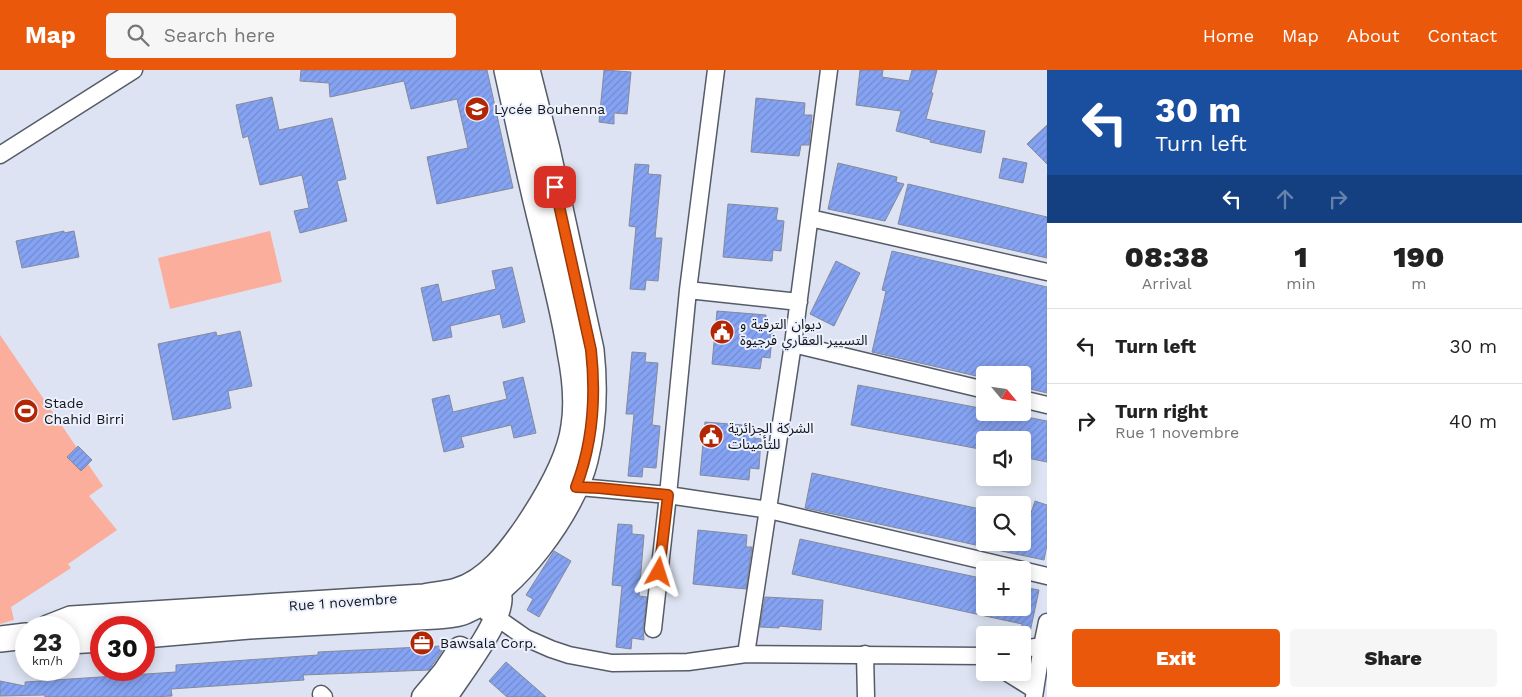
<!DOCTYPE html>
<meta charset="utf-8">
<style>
body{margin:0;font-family:"Work Sans","Noto Sans Arabic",sans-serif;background:#f6f6f6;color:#222;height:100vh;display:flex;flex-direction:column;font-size:19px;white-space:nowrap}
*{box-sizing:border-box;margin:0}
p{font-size:16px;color:#767676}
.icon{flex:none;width:28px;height:28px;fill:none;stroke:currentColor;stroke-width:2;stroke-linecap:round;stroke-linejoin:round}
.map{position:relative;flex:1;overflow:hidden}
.drawer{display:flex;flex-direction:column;background:#fff;width:475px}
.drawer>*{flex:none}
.guide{background:#1a4fa0;color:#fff;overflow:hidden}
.needle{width:32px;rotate:119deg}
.fabs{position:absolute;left:976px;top:296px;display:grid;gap:10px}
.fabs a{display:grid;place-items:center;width:55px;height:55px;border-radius:5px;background:#fff;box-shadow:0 2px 12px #0003;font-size:25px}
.speed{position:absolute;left:15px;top:546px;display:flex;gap:10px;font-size:25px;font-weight:700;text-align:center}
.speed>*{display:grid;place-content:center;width:65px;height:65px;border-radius:50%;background:#fff;box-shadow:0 2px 12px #0003;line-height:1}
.speed small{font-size:12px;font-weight:400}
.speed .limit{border:8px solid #d22;background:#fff;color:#111}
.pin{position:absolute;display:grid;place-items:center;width:42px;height:42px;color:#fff;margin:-21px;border-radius:10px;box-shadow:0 2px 8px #0006}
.me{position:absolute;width:55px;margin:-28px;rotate:6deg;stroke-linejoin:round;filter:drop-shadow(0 0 4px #0008)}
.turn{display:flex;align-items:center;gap:18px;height:105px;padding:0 25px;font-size:22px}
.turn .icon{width:65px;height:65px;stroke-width:2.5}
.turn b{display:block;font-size:35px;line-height:42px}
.lanes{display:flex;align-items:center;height:48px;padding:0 25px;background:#0003;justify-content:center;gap:25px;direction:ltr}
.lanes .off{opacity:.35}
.eta{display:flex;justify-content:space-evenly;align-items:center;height:85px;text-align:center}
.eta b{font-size:30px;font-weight:800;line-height:35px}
.primary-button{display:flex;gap:10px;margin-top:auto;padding:10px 25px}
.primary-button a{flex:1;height:58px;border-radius:5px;background:#ea580c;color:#fff;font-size:20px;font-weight:800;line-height:58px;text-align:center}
.primary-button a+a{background:#f6f6f6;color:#222}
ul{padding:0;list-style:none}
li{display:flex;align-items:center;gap:15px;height:75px;padding:0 25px;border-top:1px solid #e0e0e0}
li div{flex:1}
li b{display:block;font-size:19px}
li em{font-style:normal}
header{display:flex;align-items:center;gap:30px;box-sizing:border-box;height:70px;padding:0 25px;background:#ea580c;color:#fff}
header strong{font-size:24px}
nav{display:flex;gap:28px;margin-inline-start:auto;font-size:18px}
.search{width:350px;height:45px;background:#f6f6f6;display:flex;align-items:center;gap:12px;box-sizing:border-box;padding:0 18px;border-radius:5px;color:#767676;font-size:19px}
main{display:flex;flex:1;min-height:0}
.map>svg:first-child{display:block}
.garden{fill:#fbae9c}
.building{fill:url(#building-hatch);stroke:#858a98}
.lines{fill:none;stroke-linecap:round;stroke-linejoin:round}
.minor-casing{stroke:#555b67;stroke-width:19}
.secondary-casing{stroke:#555b67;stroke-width:25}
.primary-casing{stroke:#555b67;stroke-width:28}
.minor{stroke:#fff;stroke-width:16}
.secondary{stroke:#fff;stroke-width:22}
.primary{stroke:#fff;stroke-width:25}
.route-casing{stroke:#983908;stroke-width:12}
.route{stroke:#ea580c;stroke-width:9}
.labels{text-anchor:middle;stroke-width:4;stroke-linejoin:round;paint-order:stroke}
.poi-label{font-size:14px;fill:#111419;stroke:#ecf1fd;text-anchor:start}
.street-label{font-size:14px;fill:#111419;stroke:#ecf1fd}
</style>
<header>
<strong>Map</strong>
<div class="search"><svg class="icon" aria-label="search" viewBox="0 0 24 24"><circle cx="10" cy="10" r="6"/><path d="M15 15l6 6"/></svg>Search here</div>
<nav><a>Home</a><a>Map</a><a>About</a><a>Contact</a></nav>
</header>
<main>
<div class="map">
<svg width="1047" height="627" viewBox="0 0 1047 627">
<defs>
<pattern id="building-hatch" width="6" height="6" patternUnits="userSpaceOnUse" patternTransform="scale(1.25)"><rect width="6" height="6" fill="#85a3f2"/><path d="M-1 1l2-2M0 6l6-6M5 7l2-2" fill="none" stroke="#728bcf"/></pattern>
</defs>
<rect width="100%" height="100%" fill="#dde3f2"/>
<path class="garden" d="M270,161l12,51 -112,27 -12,-51z
M0,265l103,151 -14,10 28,34 -49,34 3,4 -60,39 3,13 -14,4z"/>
<path class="building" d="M301,0h186l26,118 -76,16 -10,-47 41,-9 -11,-49 -46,10 -7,-28 -74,16 -1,-14 -29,-2z
M604,0l27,2 -4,42 -13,-1v11l-15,-2z
M860,0h23l-1,7 27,4 3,-11h25l-6,23h2l-7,26 59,12 -4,22 -51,-11 1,-2 -35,-9 5,-20 -45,-6z
M272,27l7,33 53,-12 14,61 -9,2 10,40 -47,12 -6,-22 15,-3 -7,-33 -42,10 -12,-49 -5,2 -7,-33z
M756,28l49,5 -1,12h8l-3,30h-8l-2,11 -48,-4z
M1047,55v39l-20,-20z
M1003,88l24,5 -4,20 -24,-5z
M838,93l59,14 -1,5 8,2 -19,37 -57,-12z
M635,94l14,1 -1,9 13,1 -6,63h7l-4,43 -12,-1 -1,10 -15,-1 6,-62 -7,-1z
M908,114l139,33v41l-149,-34z
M728,134l50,4 -2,12 8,1 -3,30 -8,-1 -1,11 -49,-4z
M64,161v2l10,-2 5,26 -57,11 -6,-27z
M892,181l155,36v106l-25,-6v-12h-37v3l-113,-26 14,-61 -4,-1z
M836,191l24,12 -26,53 -24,-12z
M512,197l13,55 -22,6 -3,-14 -50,12 2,11 -19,4 -12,-53 17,-4 4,18 54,-13 -4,-18z
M717,241l49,4 -1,12 8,1 -3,30 -8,-1 -2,12 -48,-5z
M240,261l12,55 -24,5 3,17 -58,12 -15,-76 58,-12 1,4z
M632,282l14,1 -1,9 13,1 -6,62 8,1 -4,42 -13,-1 -1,10 -14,-1 6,-62h-8z
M523,307l13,56 -22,5 -3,-13 -50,12 3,10 -20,5 -12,-53 17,-4 4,17 54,-13 -4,-17z
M858,315l127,24v3h16l46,9v41l-25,-5v-17h-37v10l-134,-25z
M705,352l50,4 -1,12 7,1 -2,30 -9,-1 -1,12 -49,-5z
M78,376l14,14 -11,11 -14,-14z
M812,403l173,37v37l-180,-39z
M1035,431l12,4v40l-3,15 -52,-11 1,-7h29v-24l7,1z
M618,454l14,1v9l12,1 -5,61 8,1 -4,31 1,12 -12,-2 -1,11 -15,-2 6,-61 -10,-1z
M698,460l49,5 -1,12h6l-6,42 -53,-5z
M800,469l185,40v29h37v-21l17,3 -10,47h-7v-13l-230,-50z
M554,481l17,10 -32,56 -12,-7 6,-11 -7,-4z
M765,527l58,3 -2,30 -42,-4v2l-19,-1z
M442,576v5l-13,19 -126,5 1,5 -133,9 1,7 -21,1h-106v-2l-45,1v-15l25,5v-4l151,-10v-7l142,-10v-3z
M506,592l40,35h-39l-18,-16z"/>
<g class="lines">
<defs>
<path id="minor" d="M0,85l134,-85
M810,148l237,54
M688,220l111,12
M793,274l192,46
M1022,329l25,6
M568,416l100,9 101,15 253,60
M1022,500l25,6
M487,543l9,4 30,21 25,11 18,6 43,8 76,-1 58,-8 239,2
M653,559l15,-134 20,-205 28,-220
M1022,579l20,-3h5
M746,584l47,-310 36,-274
M865,584l1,43
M1006,602l29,18
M321,624l3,3
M1034,627l8,-51 5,-24"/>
<path id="secondary" d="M423,627l21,-25 16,-24
M446,627c14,-22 50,-68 54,-93 2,-10 -2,-20 -6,-30"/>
<path id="primary" d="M48,558l23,-9 353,-22c11,-2 23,-3 33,-6 31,-9 54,-40 71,-65 18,-27 42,-68 46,-100 4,-25 1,-50 -4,-75 -6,-40 -17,-79 -26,-118 -14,-54 -25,-109 -37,-163
M144,565l105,-9 187,-10c9,-1 21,-1 29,-5 49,-20 108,-101 120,-151 9,-36 10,-73 6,-110l-44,-201 -20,-79
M0,569l26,-3
M69,571l32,-2"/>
</defs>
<use href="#minor" class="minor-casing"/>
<use href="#secondary" class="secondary-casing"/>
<use href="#primary" class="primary-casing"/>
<use href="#minor" class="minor"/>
<use href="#secondary" class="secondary"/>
<use href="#primary" class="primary"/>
</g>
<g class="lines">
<defs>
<path id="route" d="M555,117l36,163c5,46 2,93 -15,137l23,1 69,7 -9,77"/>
</defs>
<use href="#route" class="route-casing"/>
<use href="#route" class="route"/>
</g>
<defs>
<symbol id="school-disc" viewBox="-11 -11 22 22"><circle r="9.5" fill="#b22604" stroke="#ecf1fd"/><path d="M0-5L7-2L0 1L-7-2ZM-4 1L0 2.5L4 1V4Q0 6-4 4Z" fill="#fff"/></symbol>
<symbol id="civic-disc" viewBox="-11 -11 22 22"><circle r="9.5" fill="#b22604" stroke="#ecf1fd"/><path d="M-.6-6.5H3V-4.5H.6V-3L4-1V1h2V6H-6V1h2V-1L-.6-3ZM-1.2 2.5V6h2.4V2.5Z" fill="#fff"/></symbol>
<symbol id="stadium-disc" viewBox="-11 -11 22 22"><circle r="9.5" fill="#b22604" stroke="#ecf1fd"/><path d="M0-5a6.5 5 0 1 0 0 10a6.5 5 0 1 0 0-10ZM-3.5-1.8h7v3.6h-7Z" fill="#fff"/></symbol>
<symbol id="office-disc" viewBox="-11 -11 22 22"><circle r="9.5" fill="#b22604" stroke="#ecf1fd"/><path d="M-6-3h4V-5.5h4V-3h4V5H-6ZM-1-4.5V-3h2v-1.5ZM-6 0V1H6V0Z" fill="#fff"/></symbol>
</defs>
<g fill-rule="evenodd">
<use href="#school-disc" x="463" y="25" width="28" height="28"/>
<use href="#civic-disc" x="708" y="248" width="28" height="28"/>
<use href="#stadium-disc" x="12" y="327" width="28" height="28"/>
<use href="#civic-disc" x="697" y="352" width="28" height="28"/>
<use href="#office-disc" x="408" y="559" width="28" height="28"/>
</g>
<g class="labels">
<g class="poi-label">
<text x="494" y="44">Lycée Bouhenna</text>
<text x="740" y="259">ديوان الترقية و<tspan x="740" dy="16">التسيير العقاري فرجيوة</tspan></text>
<text x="44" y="338">Stade<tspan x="44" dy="16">Chahid Birri</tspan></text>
<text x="728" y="363">الشركة الجزائرية<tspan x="728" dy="16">للتأمينات</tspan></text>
<text x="440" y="578">Bawsala Corp.</text>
</g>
<g class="street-label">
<text transform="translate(343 532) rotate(-4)" y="5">Rue 1 novembre</text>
</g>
</g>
</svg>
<div class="fabs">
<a><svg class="needle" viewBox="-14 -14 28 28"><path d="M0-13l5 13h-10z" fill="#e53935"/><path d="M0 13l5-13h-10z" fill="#767676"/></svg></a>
<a><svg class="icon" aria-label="sound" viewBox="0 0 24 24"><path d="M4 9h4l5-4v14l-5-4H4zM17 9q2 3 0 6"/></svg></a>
<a><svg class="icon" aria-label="search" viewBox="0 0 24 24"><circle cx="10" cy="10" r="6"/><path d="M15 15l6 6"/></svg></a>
<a>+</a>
<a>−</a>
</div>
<div class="speed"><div>23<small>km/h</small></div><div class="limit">30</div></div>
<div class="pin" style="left:555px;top:117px;background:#d93025"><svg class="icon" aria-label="arrive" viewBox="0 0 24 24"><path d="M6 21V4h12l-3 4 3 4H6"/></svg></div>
<svg class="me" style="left:659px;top:502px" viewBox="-20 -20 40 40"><path d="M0-17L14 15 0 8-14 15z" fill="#ea580c" stroke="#fff" stroke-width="4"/></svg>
</div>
<section class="drawer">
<div class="guide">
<div class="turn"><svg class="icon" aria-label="left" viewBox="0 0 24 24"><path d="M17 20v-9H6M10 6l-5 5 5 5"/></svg><div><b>30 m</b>Turn left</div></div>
<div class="lanes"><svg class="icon" aria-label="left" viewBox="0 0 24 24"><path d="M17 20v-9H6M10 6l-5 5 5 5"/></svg><svg class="icon off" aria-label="ahead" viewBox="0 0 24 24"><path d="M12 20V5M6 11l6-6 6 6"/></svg><svg class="icon off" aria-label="right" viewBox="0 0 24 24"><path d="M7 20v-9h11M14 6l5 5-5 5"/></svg></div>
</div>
<div class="eta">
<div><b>08:38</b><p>Arrival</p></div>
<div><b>1</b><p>min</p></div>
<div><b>190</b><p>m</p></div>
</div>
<ul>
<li><svg class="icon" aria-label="left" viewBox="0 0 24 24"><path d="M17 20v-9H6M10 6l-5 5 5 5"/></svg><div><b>Turn left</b></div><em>30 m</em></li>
<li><svg class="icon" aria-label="right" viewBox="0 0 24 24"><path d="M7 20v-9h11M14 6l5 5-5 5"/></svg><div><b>Turn right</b><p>Rue 1 novembre</p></div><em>40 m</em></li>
</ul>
<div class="primary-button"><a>Exit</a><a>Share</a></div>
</section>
</main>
